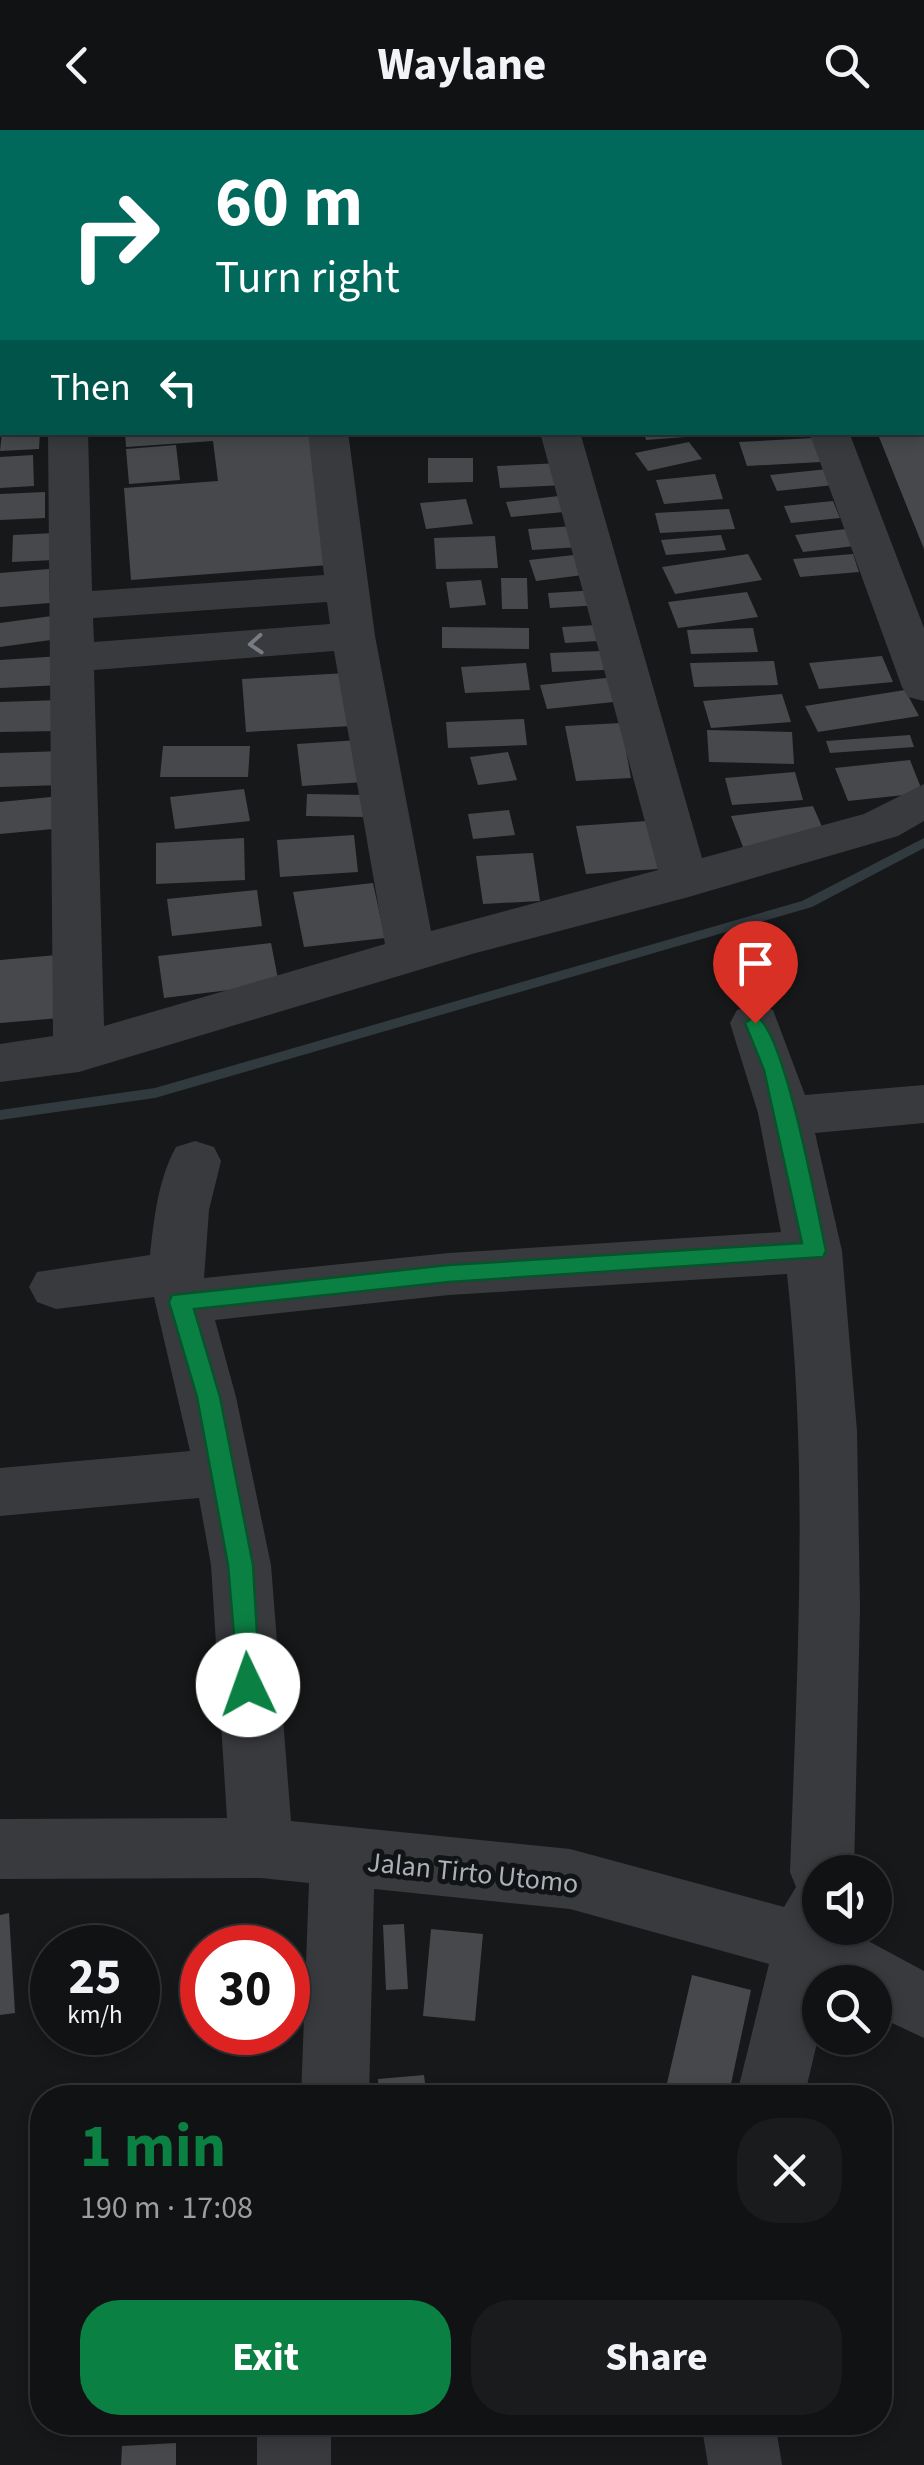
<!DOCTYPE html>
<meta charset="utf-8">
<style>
body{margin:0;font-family:"Source Sans 3",sans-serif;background:#1a1b1c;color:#f1f3f6;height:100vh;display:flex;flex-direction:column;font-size:38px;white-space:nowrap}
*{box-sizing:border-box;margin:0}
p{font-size:32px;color:#9c9ea0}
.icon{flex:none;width:55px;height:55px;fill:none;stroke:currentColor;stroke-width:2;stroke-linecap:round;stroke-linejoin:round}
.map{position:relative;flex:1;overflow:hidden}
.sheet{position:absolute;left:30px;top:1955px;width:862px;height:350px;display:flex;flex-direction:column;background:#111213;border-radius:40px;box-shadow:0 5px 15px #0003,0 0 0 2px #303233}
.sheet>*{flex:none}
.top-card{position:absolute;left:0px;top:0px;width:925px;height:305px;box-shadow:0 5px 15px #0003,0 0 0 2px #303233;background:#00695c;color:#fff;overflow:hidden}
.tools{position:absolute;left:802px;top:1725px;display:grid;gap:20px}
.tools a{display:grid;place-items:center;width:90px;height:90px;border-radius:50%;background:#111213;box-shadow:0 5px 15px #0003,0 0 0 2px #303233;font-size:50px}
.speed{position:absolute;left:30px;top:1795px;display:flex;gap:20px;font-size:50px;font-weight:700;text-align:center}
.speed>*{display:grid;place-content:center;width:130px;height:130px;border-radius:50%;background:#111213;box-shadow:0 5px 15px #0003,0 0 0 2px #303233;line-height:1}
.speed small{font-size:25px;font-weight:400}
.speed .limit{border:15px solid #d22;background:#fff;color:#111}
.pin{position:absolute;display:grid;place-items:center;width:85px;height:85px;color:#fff;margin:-102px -42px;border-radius:50% 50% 50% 0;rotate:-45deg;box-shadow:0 0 10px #0007}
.pin .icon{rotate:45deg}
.me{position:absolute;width:110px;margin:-55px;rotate:357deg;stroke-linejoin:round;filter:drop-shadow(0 0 8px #0008)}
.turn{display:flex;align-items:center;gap:35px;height:210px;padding:0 50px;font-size:45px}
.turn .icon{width:130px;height:130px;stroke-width:2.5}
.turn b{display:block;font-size:70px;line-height:85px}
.then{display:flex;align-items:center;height:95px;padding:0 50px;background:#0003;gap:20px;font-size:38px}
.round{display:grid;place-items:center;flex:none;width:105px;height:105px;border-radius:40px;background:#1a1b1c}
.summary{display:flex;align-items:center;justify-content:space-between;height:170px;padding:0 50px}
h1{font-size:60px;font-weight:700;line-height:75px;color:#0b8043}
.primary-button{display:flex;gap:20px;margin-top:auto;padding:20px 50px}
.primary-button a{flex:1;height:115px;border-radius:40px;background:#0b8043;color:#fff;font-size:40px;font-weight:700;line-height:115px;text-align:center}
.primary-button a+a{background:#1a1b1c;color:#f1f3f6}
header{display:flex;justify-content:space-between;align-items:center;height:130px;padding:0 50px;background:#111213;font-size:45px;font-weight:700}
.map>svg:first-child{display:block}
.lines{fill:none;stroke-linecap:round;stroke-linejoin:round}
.stream{fill:#303a3f;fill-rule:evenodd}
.building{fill:#46484c}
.minor{fill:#393a3e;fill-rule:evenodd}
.oneway{stroke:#777b82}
.route{fill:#0b8043;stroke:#07532c;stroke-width:2.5}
.labels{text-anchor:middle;stroke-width:10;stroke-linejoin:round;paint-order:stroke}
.street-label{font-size:28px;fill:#aab1b9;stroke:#121314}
</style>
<header><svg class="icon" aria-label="back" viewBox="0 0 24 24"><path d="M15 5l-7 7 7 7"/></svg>Waylane<svg class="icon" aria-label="search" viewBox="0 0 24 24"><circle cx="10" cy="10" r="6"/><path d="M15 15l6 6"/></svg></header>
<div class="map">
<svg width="924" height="2335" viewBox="0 0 924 2335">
<rect width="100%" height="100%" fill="#171819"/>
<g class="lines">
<path class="stream" d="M924,708v10l-112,59 -657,191 -155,22v-10l155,-22 647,-187z"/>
</g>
<path class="building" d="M2,302h38l-1,17 -39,2z
M125,302h194l22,132 -210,16 -7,-92 94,-7 -5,-40 -87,6z
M644,302h67v3l-65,5z
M877,302h47v117z
M813,308l8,24 -74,4 -8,-24z
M689,312l13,17 -54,12 -13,-18z
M176,315l4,35 -51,4 -3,-35z
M33,325l1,31 -34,2v-31z
M428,328h45v24l-45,1z
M561,333l4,22 -65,3 -3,-22z
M828,339l6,16 -57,6 -7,-16z
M715,344l8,25 -59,5 -8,-24z
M45,362v26l-45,2v-26z
M559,366l5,16 -53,5 -5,-15z
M466,369l7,25 -47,5 -6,-26z
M833,371l7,17 -49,5 -7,-17z
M729,379l6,20 -75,4 -5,-20z
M575,396l5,21 -48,3 -4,-21z
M846,399l9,17 -52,6 -8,-17z
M55,403l-1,27 -42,2 1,-27z
M721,405l5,15 -60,5 -5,-15z
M495,406l3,32 -62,1 -2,-31z
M583,424l8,20 -55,7 -7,-21z
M748,424l14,26 -87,14 -13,-27z
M853,424l6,18 -59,5 -7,-18z
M49,439l1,34 -50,4v-34z
M501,448h26l1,31h-26z
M481,450l5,25 -36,3 -4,-26z
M598,460l3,15 -51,3 -2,-15z
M747,462l11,25 -80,11 -10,-26z
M52,486l6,23 -58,8v-24z
M613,494l2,16 -50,3 -3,-16z
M442,497l87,1v21l-87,-1z
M753,498l5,24 -67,2 -4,-24z
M601,521l3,19 -52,2 -2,-19z
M61,526v29l-61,3v-28z
M882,526l11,26 -74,7 -10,-26z
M774,531l4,24 -84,2 -4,-24z
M526,533l4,27 -65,3 -4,-26z
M347,543l5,53 -106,6 -4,-53z
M615,547l8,24 -76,8 -7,-24z
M905,560l14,26 -101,16 -13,-26z
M782,564l9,28 -80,6 -8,-27z
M60,570l-2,31 -58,1v-30z
M524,589l3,26 -79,3 -2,-26z
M621,593l10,55 -55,3 -11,-55z
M707,600l85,2 2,32 -85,-2z
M910,605l4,12 -84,6 -4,-12z
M359,610l6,42 -63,4 -5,-42z
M163,616h87l-2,31h-88z
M64,621l-3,34 -61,2v-34z
M508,622l9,28 -39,5 -8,-28z
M910,630l13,33 -75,8 -13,-33z
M795,642l8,28 -71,5 -7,-27z
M244,659l6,32 -75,8 -5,-32z
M307,664l60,1 -2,22 -59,-1z
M61,666l2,32 -63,6v-32z
M813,676l13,30 -83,11 -12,-31z
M509,680l6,25 -42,4 -5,-25z
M647,691l11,48 -72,5 -10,-48z
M354,705l4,37 -78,5 -3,-37z
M244,708l1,42 -89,4v-41z
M533,723l7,48 -57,3 -7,-48z
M373,753l12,55 -81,9 -11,-55z
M257,760l5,36 -90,10 -5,-37z
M271,813l8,41 -115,14 -6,-42z
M57,825l3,63 -60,5v-63z
M9,1783l6,100 -15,2v-100z
M404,1794l4,65 -22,1 -3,-65z
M431,1799l52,5 -8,87 -52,-5z
M692,1845l59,15 -23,108h-43l-20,-6z
M424,1945l3,23h-48l-1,-19z
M176,2313v22h-55l1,-19z"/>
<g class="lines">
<path class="minor" d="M32,0h36v2h-35z
M370,0h36l2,2h-36z
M416,0h36l2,2h-36z
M2,36v22l-2,1v-22z
M922,79h2v22h-2z
M0,155h2v22h-2z
M48,302h40l4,159 232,-16 -16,-143h40l27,204 56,295 227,-61 -118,-438h40l122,426 162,-44 60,-30v37l-26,15 -213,62 -213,56 -393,118 -79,10v-38l53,-8zM327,472l3,22 -236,18 -1,-24zM334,521l51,293 -281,82 -10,-356z
M809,302h40l75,196v73l-16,-4 -6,-10z
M755,875l18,5 32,85 119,-10v38l-109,10 27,118 15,180 3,177 -6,264h-34v56h24l80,43v67l-49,-23v-33h-55v48l-16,68h-68l33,-134 -199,-55 -196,-20 -5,209h-68l8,-215 -48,-5 -261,1v-60l227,-1 -16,-253 -12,-67 -199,18v-48l190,-17 -36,-154 -98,12 -19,-7 -8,-15 8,-15 113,-17c4,-37 8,-75 26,-108l19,-6 19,6 7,14 -12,49 -5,68 245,-25 332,-21 -23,-119 -28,-90 7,-13zM787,1144c22,199 10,398 3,598l6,15 -12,20 -214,-58 -279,-28 -20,-256 -35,-168 -21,-77 234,-25z
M257,2292h74v43h-74z
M701,2292h74l7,43h-74z"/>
</g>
<defs><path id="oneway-chevron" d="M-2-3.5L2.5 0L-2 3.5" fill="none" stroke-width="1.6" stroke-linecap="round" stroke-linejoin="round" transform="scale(2.5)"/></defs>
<use class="oneway" href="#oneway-chevron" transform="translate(256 514) rotate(176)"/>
<path class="route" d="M755,886c29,9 63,198 71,235l-3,6 -374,25 -255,27 26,88 33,168 7,120 -12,11 -9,-3 -11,-128 -31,-168 -28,-95 3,-7 277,-30 353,-22 -38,-173 -19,-47z"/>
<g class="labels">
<g class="street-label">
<text transform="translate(473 1742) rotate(6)" y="10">Jalan Tirto Utomo</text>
</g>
</g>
</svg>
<div class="tools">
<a><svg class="icon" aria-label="sound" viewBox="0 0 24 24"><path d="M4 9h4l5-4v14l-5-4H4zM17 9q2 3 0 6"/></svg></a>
<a><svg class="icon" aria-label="search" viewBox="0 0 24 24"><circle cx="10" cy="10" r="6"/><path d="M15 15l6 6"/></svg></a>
</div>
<div class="speed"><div>25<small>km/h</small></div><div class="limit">30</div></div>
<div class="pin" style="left:755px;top:893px;background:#d93025"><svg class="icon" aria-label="arrive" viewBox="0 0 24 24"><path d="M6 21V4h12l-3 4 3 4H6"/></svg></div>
<svg class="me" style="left:248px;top:1555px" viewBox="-20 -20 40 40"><circle r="19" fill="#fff"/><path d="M0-13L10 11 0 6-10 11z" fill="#0b8043"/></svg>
<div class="top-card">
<div class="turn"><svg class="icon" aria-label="right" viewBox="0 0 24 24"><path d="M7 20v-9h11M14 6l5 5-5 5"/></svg><div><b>60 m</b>Turn right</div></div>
<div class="then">Then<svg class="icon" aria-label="left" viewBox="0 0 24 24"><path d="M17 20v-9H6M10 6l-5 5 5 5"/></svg></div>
</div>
<section class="sheet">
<div class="summary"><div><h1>1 min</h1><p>190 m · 17:08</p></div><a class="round"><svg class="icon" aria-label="close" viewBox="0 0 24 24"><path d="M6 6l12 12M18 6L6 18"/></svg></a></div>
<div class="primary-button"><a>Exit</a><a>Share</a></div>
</section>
</div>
